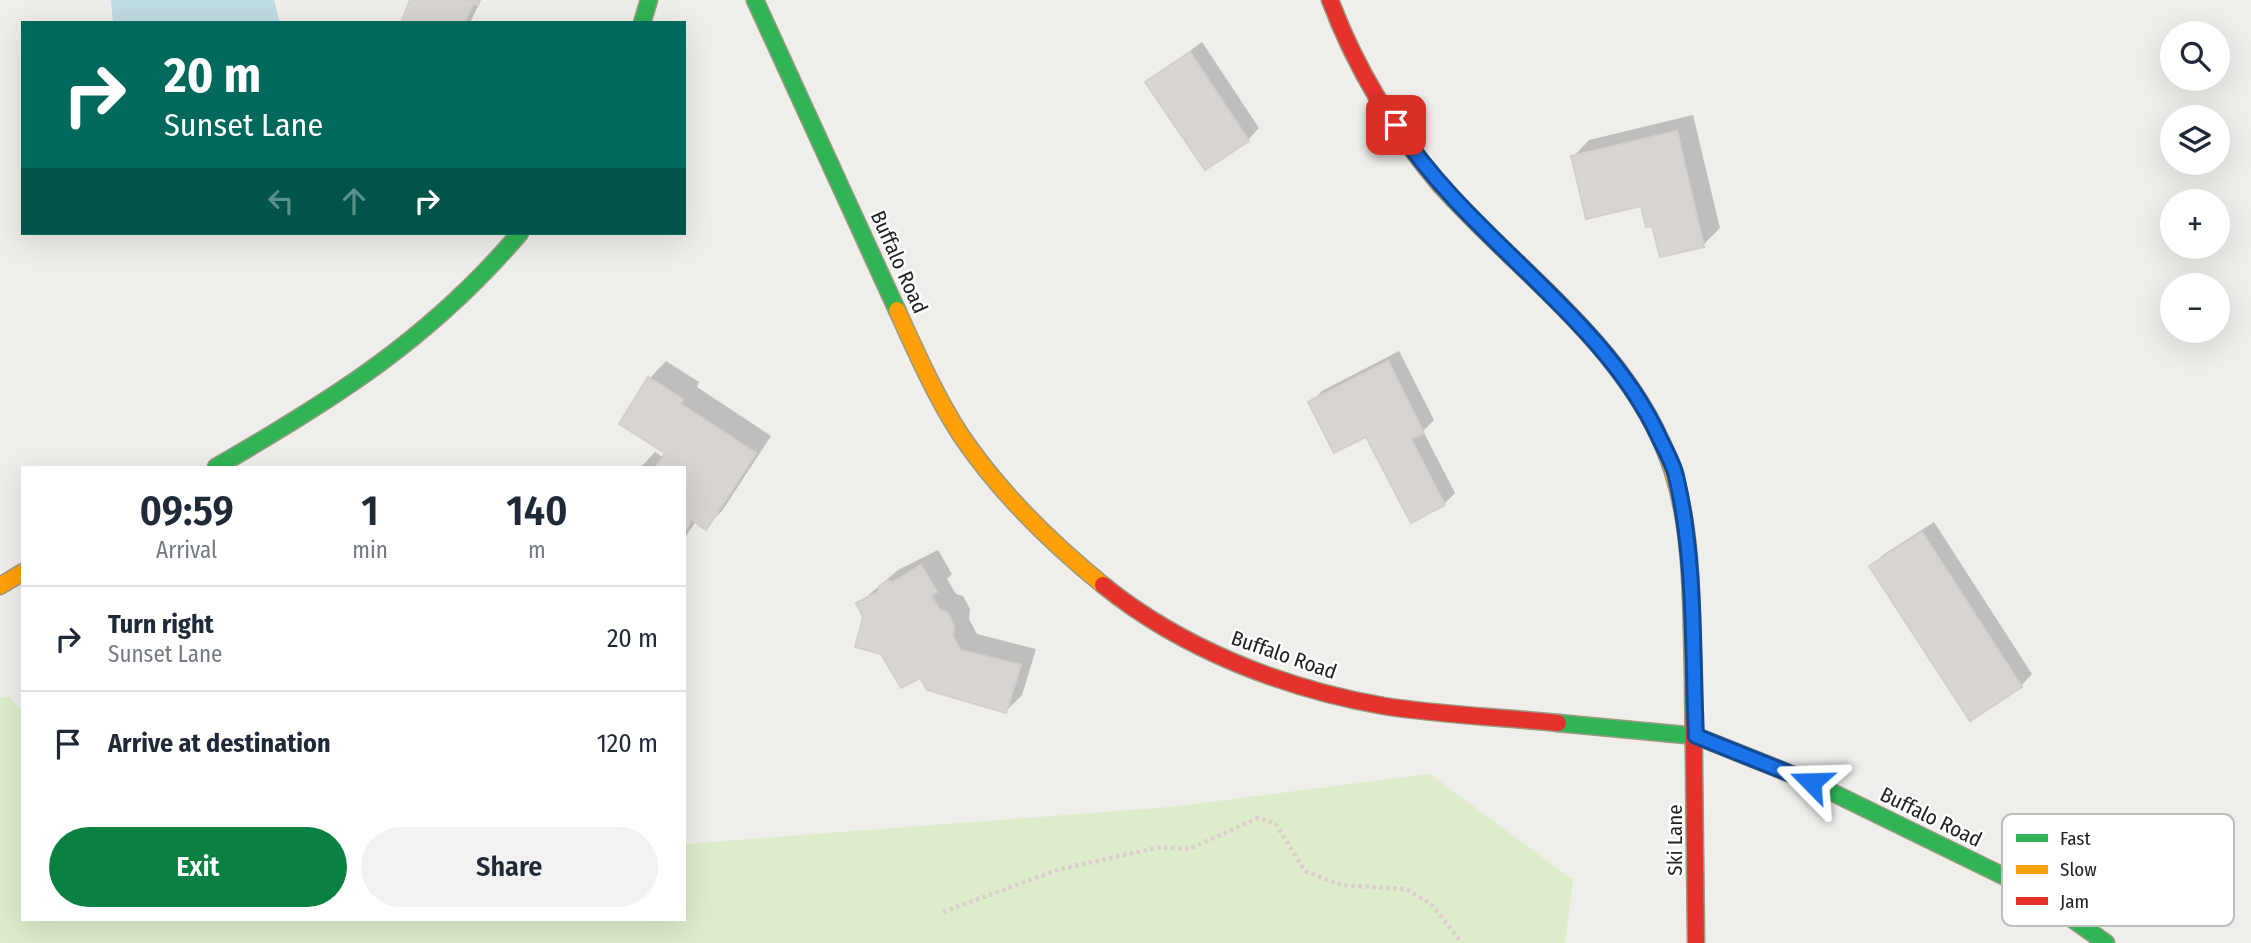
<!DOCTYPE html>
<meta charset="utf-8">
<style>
body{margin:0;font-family:"Fira Sans Condensed",sans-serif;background:#f2f2f3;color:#1f2937;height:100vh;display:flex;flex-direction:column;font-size:26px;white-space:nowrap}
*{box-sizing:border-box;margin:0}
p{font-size:23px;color:#747a83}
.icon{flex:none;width:38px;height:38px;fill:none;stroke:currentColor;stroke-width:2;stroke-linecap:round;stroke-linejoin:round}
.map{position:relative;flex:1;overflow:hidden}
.side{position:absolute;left:21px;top:466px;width:665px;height:455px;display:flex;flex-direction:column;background:#fff;border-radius:0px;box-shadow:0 7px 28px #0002}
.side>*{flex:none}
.banner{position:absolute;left:21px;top:21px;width:665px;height:214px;border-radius:0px;box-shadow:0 7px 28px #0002;background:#00695c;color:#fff;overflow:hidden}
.controls{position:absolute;left:2160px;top:21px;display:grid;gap:14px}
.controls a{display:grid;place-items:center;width:70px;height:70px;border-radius:50%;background:#fff;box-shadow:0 7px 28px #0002;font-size:35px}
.pin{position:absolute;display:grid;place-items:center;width:60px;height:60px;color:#fff;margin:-30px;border-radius:14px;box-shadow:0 4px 10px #0006}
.me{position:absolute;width:77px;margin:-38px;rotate:292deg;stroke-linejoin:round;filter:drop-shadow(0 0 5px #0008)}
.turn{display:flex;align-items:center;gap:24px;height:147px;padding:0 28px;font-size:32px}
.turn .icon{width:91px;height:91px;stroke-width:2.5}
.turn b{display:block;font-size:49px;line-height:60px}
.lanes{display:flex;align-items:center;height:66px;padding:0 28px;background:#0003;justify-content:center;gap:35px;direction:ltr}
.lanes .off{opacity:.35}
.eta{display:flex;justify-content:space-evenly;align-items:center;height:119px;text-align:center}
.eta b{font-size:42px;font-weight:600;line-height:49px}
.cta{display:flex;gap:14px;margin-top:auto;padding:14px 28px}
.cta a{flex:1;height:80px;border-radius:42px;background:#0b8043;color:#fff;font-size:28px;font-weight:600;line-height:80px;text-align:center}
.cta a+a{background:#f2f2f3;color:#1f2937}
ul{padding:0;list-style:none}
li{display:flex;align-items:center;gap:21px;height:105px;padding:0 28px;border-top:2px solid #e0e1e3}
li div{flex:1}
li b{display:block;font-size:26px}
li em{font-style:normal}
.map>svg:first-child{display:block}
.grass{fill:#ddeccb}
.water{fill:#bfdbe3}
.shadow{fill:#0003}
.building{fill:#d7d4d2;stroke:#d3d0cc;stroke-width:2}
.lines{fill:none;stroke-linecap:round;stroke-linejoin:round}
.fast-casing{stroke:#999a82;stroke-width:19}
.slow-casing{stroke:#999a82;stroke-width:19}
.jam-casing{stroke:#999a82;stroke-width:19}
.path{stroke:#dccecd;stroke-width:4.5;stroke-dasharray:3.5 3.5;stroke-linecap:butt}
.fast{stroke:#30b455;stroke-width:16}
.slow{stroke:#ff9f0a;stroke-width:16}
.jam{stroke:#e5322d;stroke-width:16}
.route-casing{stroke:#114b97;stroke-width:18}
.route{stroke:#1a73e8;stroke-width:12}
.labels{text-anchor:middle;stroke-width:5;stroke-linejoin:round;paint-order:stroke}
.street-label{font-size:21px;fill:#222;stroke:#fff}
.key{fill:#fff;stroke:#bdbdbd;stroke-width:2}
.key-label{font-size:19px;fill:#222}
</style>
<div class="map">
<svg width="2251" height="943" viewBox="0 0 2251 943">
<rect width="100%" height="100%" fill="#f0eeeb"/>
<path class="grass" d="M9,696l14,17v206h661v-75l486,-37 260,-33 143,106 -8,63h-1565v-245z"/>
<path class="water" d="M111,0h163l6,23h-167z"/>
<path class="shadow" d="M412,0h69l-11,23h-68z
M1202,42l57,86 -11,12 -100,-58z
M1693,115l27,113 -17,17 -49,-21 -11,-20 -70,-47 16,-17z
M1399,351l35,69 -11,11 32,62 -11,11 -77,-70 -56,-32 11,-11z
M666,361l33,21 -2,5 74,49 -49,75 -16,16 -10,-6 -12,18v-72h-43l14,-15 9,6 3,-5 -46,-30 29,-45z
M1934,522l98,152 -11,12 -149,-120 11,-11z
M938,550l14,24 -5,5 9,15 7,2 7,13 -1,10 8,15 59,15 -14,46 -16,16 -85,-36 -56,-59 -7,-12 40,-34z"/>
<path class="building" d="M410,0h69l-2,5 -4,-1 -9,19h-63z
M1190,52l59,89 -44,29 -60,-88z
M1677,131l27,116 -44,10 -8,-31 -6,1 -5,-21 -55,13 -15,-63z
M1388,361l36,72 -13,6 34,66 -34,18 -45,-86 -32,16 -26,-51z
M648,377l35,22 -2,5 75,49 -50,77 -14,-10 -8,13v-66h-28l9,-14 -46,-29z
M1922,532l100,155 -52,34 -101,-155z
M921,565l16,27 -6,4 9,14 7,2 7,14 -1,10 7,14 61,15 -15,48 -79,-23 -7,-12 -19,10 -20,-34 -26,-7 8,-30 -7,-14 22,-11 1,-6 9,-5 5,1z"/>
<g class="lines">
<defs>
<path id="fast" d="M755,0l142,310
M642,23l7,-23
M216,467c118,-68 215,-129 304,-234
M1558,723l138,13 115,46 219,107 76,54"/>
<path id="slow" d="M1441,186c81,90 194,166 232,286 20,63 18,134 20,200
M897,310c19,42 38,85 63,124 39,58 89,107 143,151
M0,586l23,-14"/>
<path id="jam" d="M1330,0c26,69 63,130 111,186
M1103,585c79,64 182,104 281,121 57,9 116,11 174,17
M1693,672l3,271"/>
</defs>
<use href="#fast" class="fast-casing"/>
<use href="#slow" class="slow-casing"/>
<use href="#jam" class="jam-casing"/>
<path class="path" d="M943,912l117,-43 101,-22 28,2 69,-31 17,5 30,48 36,14 65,4 25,15 31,39"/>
<use href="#fast" class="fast"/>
<use href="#slow" class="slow"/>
<use href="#jam" class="jam"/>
</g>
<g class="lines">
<defs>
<path id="route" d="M1396,125c72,114 207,190 263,312 6,13 14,26 17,39 20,84 16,174 20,260l115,46"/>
</defs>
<use href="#route" class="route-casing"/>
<use href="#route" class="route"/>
</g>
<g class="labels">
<g class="street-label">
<text transform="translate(899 262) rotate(66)" y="7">Buffalo Road</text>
<text transform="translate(1284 655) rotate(19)" y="7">Buffalo Road</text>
<text transform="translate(1931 817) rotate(26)" y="7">Buffalo Road</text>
<text transform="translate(1675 840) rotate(-90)" y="7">Ski Lane</text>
</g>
</g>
<rect x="2002" y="814" width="232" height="112" rx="10" class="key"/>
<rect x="2016" y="834" width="32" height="8" fill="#30b455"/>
<rect x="2016" y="865" width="32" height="9" fill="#ff9f0a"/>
<rect x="2016" y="897" width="32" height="8" fill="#e5322d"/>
<g class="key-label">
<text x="2060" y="845">Fast</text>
<text x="2060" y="876">Slow</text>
<text x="2060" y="908">Jam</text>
</g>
</svg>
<div class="controls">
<a><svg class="icon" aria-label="search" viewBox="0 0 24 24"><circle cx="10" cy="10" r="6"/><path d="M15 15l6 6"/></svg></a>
<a><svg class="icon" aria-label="layers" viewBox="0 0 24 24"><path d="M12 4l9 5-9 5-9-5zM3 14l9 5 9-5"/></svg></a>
<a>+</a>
<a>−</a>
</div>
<div class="pin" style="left:1396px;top:125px;background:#d93025"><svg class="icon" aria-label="arrive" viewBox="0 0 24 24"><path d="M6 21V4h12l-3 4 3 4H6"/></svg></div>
<svg class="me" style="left:1811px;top:782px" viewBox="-20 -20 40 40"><path d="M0-17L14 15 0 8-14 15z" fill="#1a73e8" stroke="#fff" stroke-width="4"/></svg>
<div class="banner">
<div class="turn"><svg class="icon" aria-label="right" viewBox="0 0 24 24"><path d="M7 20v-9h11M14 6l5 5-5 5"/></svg><div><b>20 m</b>Sunset Lane</div></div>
<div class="lanes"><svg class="icon off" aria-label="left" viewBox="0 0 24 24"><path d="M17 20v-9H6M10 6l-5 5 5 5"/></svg><svg class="icon off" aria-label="ahead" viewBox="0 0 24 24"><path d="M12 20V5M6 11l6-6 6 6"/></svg><svg class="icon" aria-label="right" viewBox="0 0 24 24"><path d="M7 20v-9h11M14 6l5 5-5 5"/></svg></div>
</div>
<section class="side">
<div class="eta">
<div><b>09:59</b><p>Arrival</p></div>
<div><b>1</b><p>min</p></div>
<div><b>140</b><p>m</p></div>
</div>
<ul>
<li><svg class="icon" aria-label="right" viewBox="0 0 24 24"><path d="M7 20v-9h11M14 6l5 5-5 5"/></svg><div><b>Turn right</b><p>Sunset Lane</p></div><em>20 m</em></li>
<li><svg class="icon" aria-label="arrive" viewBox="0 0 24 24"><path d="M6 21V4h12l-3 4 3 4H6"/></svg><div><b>Arrive at destination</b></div><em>120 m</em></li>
</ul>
<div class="cta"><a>Exit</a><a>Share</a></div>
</section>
</div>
